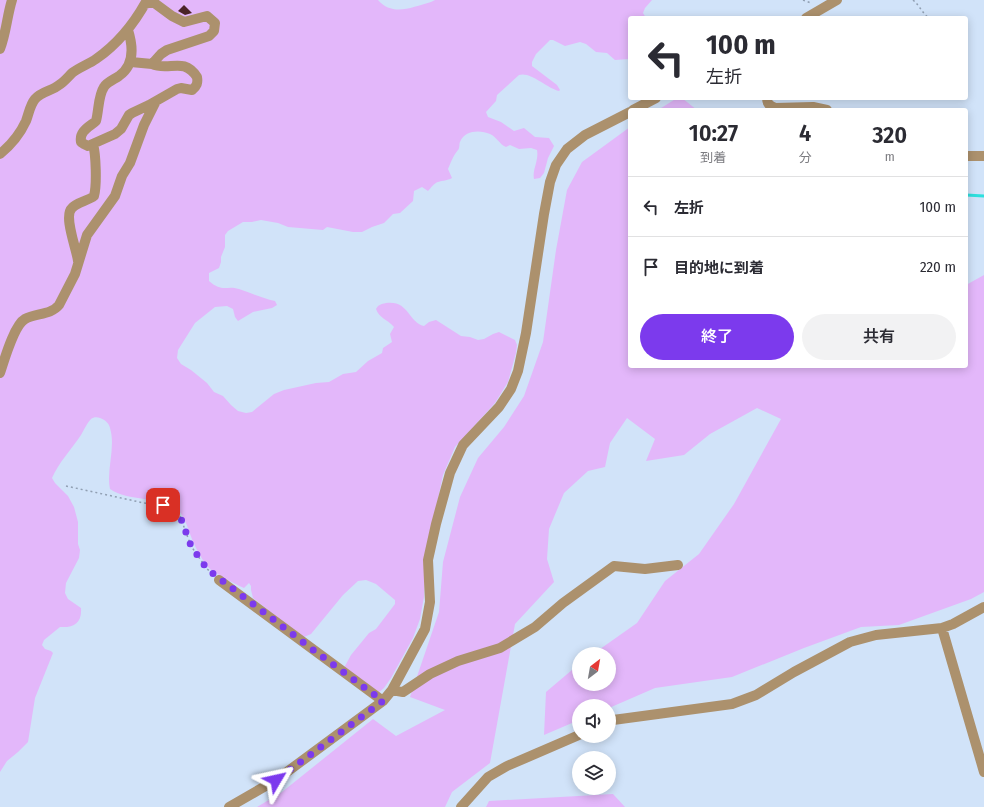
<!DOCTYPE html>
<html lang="ja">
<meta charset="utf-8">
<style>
body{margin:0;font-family:"Fira Sans Condensed","Noto Sans JP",sans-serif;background:#f2f2f3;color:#2b2b33;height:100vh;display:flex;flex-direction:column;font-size:15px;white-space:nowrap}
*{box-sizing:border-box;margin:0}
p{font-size:13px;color:#7c7c81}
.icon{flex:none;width:22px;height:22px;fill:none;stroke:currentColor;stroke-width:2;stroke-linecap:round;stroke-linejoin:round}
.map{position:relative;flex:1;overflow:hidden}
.sheet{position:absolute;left:628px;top:108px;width:340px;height:260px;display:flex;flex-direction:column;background:#fff;border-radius:4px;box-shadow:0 2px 10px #0003}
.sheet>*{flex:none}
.banner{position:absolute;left:628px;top:16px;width:340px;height:84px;border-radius:4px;box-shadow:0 2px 10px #0003;background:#fff;color:#2b2b33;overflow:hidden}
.needle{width:26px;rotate:31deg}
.tools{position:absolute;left:572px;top:647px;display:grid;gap:8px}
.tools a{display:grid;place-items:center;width:44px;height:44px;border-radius:50%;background:#fff;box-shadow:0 2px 10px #0003;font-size:20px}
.pin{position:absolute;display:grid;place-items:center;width:34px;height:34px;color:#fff;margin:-17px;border-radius:8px;box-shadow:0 2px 6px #0006}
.me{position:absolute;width:44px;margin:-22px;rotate:54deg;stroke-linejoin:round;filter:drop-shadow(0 0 3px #0008)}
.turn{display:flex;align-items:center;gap:14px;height:84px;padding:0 12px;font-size:18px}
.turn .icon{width:52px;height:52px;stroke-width:2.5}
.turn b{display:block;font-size:28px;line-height:34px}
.eta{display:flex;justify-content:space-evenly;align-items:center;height:68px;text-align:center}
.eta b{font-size:24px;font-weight:600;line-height:28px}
.primary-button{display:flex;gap:8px;margin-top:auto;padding:8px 12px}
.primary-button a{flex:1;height:46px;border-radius:24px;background:#7c3aed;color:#fff;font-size:16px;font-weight:600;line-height:46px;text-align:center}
.primary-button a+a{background:#f2f2f3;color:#2b2b33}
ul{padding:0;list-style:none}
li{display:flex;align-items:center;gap:12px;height:60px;padding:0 12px;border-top:1px solid #e1e1e2}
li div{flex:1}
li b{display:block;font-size:15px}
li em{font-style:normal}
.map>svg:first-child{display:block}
.green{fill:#e3b7fa}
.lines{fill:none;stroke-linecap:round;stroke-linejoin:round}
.stream{stroke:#2ee0de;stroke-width:3}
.building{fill:#4b2428}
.path{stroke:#909fb2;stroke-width:1.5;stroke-dasharray:2 3;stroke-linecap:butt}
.minor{stroke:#ac916d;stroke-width:10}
.route{stroke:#7c3aed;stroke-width:7;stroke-dasharray:0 12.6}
</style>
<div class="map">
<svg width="984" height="807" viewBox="0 0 984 807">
<rect width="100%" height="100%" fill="#d1e3f9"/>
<path class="green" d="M0,0h378c15,17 34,7 53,2l4,-2h217l-7,8 -2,5 3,5h-16v39l-1,2 -14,1 -8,-7 -11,-1 -10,-8 -6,-2 -15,4 -12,-6h-3l-14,14 -4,8v4l25,19 3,5 -1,1c-12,-3 -29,-20 -40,-16l-22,20 -1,6 -10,11 2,5 13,5 13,9 10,-3 11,9 14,1 5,8 -6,12 -4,15 -4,5 -6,1c-2,-9 5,-18 3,-29l-6,-2 -12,1 -9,-4 -4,2c-7,-3 -9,-10 -16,-13 -10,-4 -25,-4 -30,8 -1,2 0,6 -2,8 -5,6 -7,12 -10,19l4,9c-5,3 -9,2 -14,4 -4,1 -7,6 -10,9l-6,-4 -8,4 -1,10 -13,12 -7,1 -9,9 -12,4 -10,5h-9l-26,-5 -4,3 -35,-3 -10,-4 -17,-3 -9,2h-9l-15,9 -3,4v12l-4,10v5l-2,6 -10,5v8c14,12 17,4 30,8 12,4 23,9 36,12l2,4 -5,3 -19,4 -15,9 -3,-4 -2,-8 -6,-3 -12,1 -20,16 -17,27 -1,8 4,6 10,6 16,13 7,9 9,4 8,9 7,6 8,2 6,-1 22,-18 10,-4 32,-7 13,-1 14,-8 13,-2 12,-11 14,-8 1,-5 9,-6 -2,-8 4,-7c-7,-8 -15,-9 -18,-18 2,-4 5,-5 10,-6 23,-3 22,19 38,23l5,-4 7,-2 25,16 9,1 8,3 6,-1 9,-5 6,-2 16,8 2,5 -1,8 -8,29 -13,21 -40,44 -12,28 -18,85 -1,37 -4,22 -7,19 -22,40 -7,10 -6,5 -33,-23v-4l6,-11 18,-22 7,-4 19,-25v-4l-6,-5 -13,-11 -10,-4 -8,1 -15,14 -32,39 -7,3 -6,-3 -45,-36 -2,-8v-4l-2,-3 -5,5c-7,-3 -30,-15 -35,-20 -6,-6 -14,-21 -17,-29 -4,-10 -7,-23 -15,-30 -16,-13 -49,-7 -67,-20 -4,-19 6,-41 0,-61 -1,-7 -13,-14 -19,-9 -4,4 -7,11 -10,16 -10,15 -22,27 -29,43l3,5 13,13 6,11 4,15v22l2,6 -1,8 -13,25 -1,10 3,6 13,9c1,15 -7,20 -21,19l-16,13 -2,5 3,4 6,2 2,2 -18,45 -7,44 -10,10 -11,9 -7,11z
M677,98h5l15,12h-39z
M630,127v239h336v-81l18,-10v317l-13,7 -72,26 -38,2 -57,21 -72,29 -77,11 -46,20v-2h-30v14l-35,15 2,-43 33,-28v20h30v-30h-16l44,-31 28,-42 34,-27 35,-50 47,-85 -24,-11 -47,26 -26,21 -38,6 9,-22 -28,-21 -17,25 -5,24 -17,4 -24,22 -15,36 -2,30 7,23 -39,42 -25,139 -38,29 -7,15h-188l25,-15 91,-73 23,17 49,-26 -35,-13 29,-85 4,-50 17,-65 18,-39 26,-31 20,-31 19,-54 13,-92 11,-60 15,-28z
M613,794l12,13h-139l3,-6z"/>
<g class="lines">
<path class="stream" d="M966,195l18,1"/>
</g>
<path class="building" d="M184,5l8,8 -7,2 -7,-4z"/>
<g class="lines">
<path class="path" d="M803,0l8,3
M913,0c7,6 9,13 16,18
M66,486l78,17 19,2 6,2 7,4 4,5 11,30 16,23 5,4"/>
<path class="minor" d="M806,18l31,-18
M128,30c5,16 7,35 -9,46 -4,3 -12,6 -15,11 -6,9 -5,23 -8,34 -7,6 -17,10 -15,21l3,2 4,2 27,-12 6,-5 8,-14 3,-2 17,-8 28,-16 4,-1 11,2c5,-4 6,-7 5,-13 -14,-21 -28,-5 -45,-13
M0,49c6,-15 7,-33 12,-49
M131,62l21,2 9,-10 6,-4 42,-14 5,-5 1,-8 -8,-7 -23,6 -12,-6 -19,-14 -8,2
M767,98c0,6 3,8 8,10l38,-1 14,3
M633,110l23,-12
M0,154c11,-9 20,-20 26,-33 3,-8 4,-16 9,-22 7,-8 17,-8 24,-14 5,-3 9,-8 13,-12 8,-6 17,-9 24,-14 23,-16 38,-35 51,-59
M966,156h18
M78,261c-1,-11 -15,-45 -6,-53 5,-6 16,-7 22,-12 3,-11 2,-41 -1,-52
M0,373c4,-12 14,-48 25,-54 11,-6 26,-4 34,-14l16,-31 12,-39 28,-39 7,-20 8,-13 14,-38 12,-24
M219,580l164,121
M942,628l42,144
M392,690l11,2 27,-18 28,-13 42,-13 35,-21 28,-24 51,-37 31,3 33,-4
M609,722l4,-2 119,-16 24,-9 38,-23 56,-30 26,-7 66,-7 11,-4 31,-17
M229,807l47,-27 107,-79 9,-11 33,-61 5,-27 -2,-42 8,-36 14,-51 13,-28 36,-38 12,-18 7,-18 8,-38 18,-119 6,-32 6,-17 11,-16 18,-14 45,-23
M461,807l27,-30 19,-11 72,-31"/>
</g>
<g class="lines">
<path class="route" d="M163,505l13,6 4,5 11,30 16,23 109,83 67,49 -107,79"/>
</g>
</svg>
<div class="tools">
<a><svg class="needle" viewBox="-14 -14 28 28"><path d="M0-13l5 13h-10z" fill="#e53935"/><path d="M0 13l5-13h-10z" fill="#7c7c81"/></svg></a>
<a><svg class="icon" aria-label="sound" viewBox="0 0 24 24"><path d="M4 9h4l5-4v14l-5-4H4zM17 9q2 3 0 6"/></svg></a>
<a><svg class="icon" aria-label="layers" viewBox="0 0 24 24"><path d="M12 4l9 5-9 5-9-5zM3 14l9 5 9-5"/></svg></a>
</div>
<div class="pin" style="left:163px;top:505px;background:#d93025"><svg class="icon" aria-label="arrive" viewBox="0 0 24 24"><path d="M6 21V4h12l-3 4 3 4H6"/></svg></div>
<svg class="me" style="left:276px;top:780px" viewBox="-20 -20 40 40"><path d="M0-17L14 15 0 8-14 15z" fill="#7c3aed" stroke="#fff" stroke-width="4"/></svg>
<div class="banner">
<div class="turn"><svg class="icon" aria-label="left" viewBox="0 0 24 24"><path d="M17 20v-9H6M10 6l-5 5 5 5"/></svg><div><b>100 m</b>左折</div></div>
</div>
<section class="sheet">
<div class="eta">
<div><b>10:27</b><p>到着</p></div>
<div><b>4</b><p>分</p></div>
<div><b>320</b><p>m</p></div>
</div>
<ul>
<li><svg class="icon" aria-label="left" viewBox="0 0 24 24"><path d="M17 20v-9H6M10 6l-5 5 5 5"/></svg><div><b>左折</b></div><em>100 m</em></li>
<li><svg class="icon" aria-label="arrive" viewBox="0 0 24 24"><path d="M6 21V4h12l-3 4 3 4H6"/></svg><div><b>目的地に到着</b></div><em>220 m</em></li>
</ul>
<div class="primary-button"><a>終了</a><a>共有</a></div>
</section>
</div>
